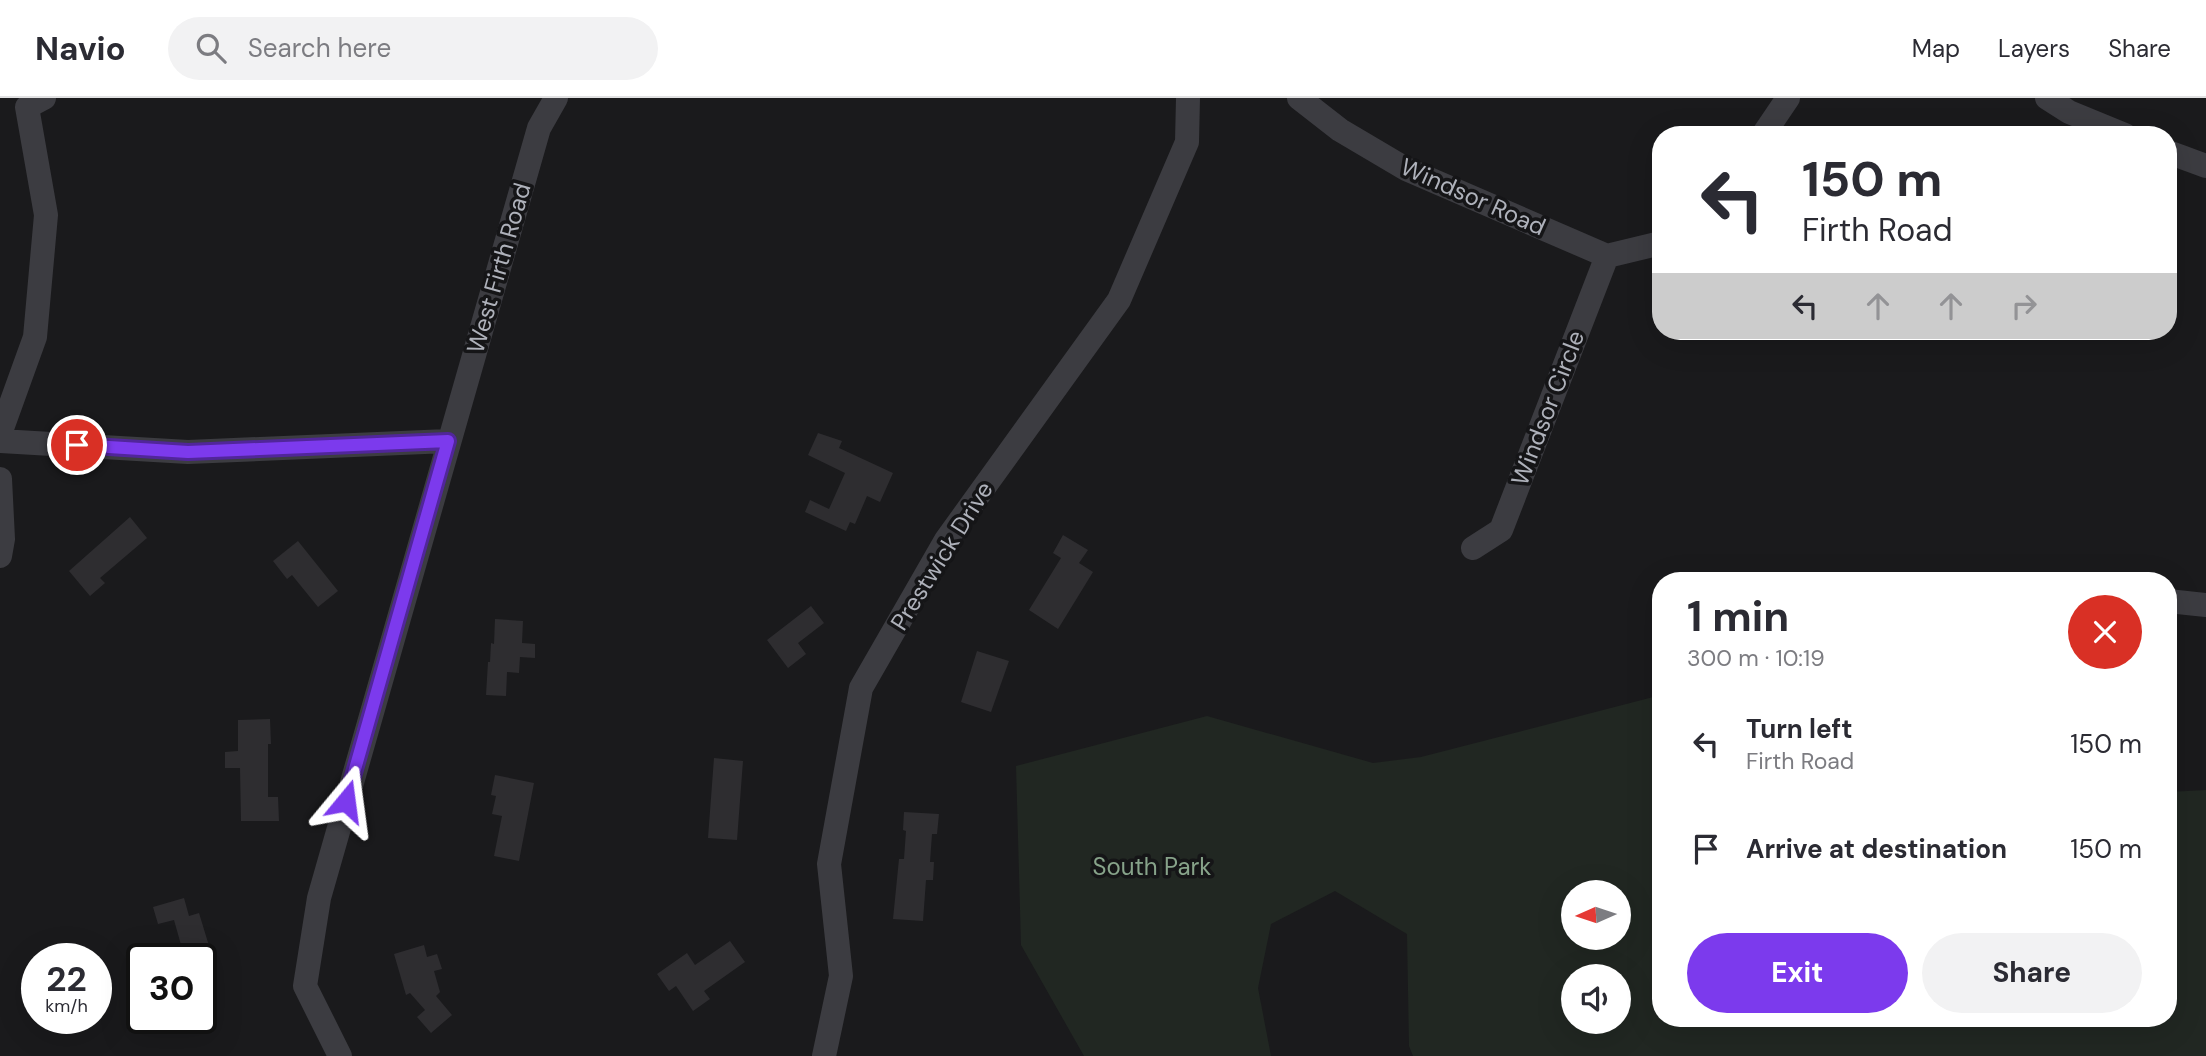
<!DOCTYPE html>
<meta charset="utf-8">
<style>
body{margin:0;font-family:"DM Sans",sans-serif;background:#f2f2f3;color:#2b2b33;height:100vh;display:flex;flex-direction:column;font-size:26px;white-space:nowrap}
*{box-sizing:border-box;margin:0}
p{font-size:23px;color:#7c7c81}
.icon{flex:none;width:38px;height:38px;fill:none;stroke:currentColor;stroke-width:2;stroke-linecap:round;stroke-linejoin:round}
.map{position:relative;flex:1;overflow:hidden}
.side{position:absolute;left:1652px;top:474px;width:525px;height:455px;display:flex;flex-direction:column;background:#fff;border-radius:28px;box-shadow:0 7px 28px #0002}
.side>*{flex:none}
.hud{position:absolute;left:1652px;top:28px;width:525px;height:214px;border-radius:28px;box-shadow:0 7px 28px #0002;background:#fff;color:#2b2b33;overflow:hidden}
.needle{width:46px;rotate:267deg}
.tools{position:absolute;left:1561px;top:782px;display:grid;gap:14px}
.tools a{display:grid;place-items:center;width:70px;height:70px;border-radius:50%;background:#fff;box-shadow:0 7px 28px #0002;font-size:35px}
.speed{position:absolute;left:21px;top:845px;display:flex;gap:14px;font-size:35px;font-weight:700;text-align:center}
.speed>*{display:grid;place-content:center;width:91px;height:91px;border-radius:50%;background:#fff;box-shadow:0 7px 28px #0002;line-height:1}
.speed small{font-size:18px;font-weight:400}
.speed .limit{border:4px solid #111;border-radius:10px;background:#fff;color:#111}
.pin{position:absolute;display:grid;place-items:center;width:60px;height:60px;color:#fff;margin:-30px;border:4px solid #fff;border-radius:50%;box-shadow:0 2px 7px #0007}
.me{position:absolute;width:77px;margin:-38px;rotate:16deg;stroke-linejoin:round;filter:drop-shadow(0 0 5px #0008)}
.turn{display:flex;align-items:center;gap:24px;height:147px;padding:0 35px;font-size:32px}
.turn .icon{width:91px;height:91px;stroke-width:2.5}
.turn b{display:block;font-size:49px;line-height:60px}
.lanes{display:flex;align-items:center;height:66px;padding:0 35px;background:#0003;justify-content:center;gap:35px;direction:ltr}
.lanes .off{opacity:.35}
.round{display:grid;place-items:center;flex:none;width:74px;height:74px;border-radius:37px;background:#f2f2f3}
.head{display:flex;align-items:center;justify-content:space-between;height:119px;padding:0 35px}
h1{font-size:42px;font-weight:700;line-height:52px}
.button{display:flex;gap:14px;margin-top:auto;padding:14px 35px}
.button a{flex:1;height:80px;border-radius:42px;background:#7c3aed;color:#fff;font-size:28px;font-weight:700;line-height:80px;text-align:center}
.button a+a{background:#f2f2f3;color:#2b2b33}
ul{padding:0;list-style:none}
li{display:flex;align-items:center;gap:21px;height:105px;padding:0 35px}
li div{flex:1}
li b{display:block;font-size:26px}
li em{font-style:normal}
header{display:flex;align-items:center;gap:42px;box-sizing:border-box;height:98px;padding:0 35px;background:#fff;border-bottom:2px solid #e1e1e2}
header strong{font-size:33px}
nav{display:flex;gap:38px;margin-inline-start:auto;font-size:24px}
.search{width:490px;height:63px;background:#f2f2f3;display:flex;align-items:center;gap:18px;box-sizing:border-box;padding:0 24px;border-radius:38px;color:#7c7c81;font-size:26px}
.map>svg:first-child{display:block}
.green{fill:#212722;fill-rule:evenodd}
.building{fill:#2e2d30}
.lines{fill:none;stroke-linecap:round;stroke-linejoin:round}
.minor{stroke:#3c3c41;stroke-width:24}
.route-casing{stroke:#51269a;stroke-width:18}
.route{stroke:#7c3aed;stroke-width:12}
.labels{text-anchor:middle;stroke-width:7;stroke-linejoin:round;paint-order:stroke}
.street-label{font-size:24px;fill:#aeb1ba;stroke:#151517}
.park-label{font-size:24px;fill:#87a38a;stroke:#151517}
</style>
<header>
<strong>Navio</strong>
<div class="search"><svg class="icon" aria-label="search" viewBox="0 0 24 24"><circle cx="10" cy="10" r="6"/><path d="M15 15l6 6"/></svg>Search here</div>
<nav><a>Map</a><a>Layers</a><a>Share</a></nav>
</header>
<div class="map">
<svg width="2206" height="958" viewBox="0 0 2206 958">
<rect width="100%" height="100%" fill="#1a1a1c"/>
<path class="green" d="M1661,597v323h507v-226l38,-2v266h-793l-4,-10 -2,-112 -72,-43 -64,33 -13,64 13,68h-187l-63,-111 -5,-179 191,-50 166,47 48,-6zM1573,794h46v46h-46zM1573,878h46v46h-46z"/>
<path class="building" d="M818,335l24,8 -3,7 54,25 -13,29 -13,-6 -12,28 -5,-2 -4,9 -41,-19 5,-12 19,9 16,-36 -37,-18z
M130,419l17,21 -47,40 5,5 -15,13 -21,-25z
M1063,437l25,15 -9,13 14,9 -35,57 -29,-19 32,-52 -8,-5z
M298,443l40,50 -20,16 -26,-32 -5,4 -14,-18z
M811,508l13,17 -26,20 8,11 -18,14 -21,-28z
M495,521l28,2 -1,22 13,1v14l-15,-1 -1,16 -12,-1 -1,24 -20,-1 2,-33h2l1,-19 3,1z
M977,553l32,10 -18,51 -30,-10z
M270,621l1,25h-3v53h10l1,24h-38l-1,-53h-15v-16l13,-1v-31z
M714,660l29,3 -6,79 -29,-2z
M495,677l39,8 -15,78 -25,-5 8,-40 -10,-2 4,-18 -5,-1z
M904,714l35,2 -2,20h-5l-2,28h4l-1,18h-7l-3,41 -30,-2 6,-60h5l2,-28 -3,-1z
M184,800l5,18 10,-3 14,46h-28l-11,-39 -16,4 -5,-17z
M730,843l15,21 -41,29 6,8 -17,12 -17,-25 -7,5 -12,-17 30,-21 8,12z
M424,847l3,12 10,-3 5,15 -8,2 6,21 -4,4 16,19 -21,18 -14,-16 8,-7 -15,-17 -4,2 -12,-41z"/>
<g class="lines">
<path class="minor" d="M1299,0l41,32 66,39 201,87 54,-13
M2047,0l22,14 56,23
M1763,37l25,-37
M2168,54l38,14
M0,336l35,-97 11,-122 -19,-108 17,-9
M0,343l188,11 260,-11
M0,381l3,60 -3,17
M1473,450l28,-18 106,-274
M2168,503l38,4
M340,958l-35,-70 14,-88 220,-770 17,-30
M824,958l17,-80 -12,-112 32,-176 85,-148 173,-240 68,-158 1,-44"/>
</g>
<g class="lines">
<defs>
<path id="route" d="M77,347l111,7 260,-11 -102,360"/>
</defs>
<use href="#route" class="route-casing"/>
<use href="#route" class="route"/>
</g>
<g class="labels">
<g class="street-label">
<text transform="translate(1473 99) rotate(24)" y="8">Windsor Road</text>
<text transform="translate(499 170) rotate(-74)" y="8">West Firth Road</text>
<text transform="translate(1548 310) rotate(-69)" y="8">Windsor Circle</text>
<text transform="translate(942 458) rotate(-58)" y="8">Prestwick Drive</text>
</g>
<g class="park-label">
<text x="1152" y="777">South Park</text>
</g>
</g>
</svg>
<div class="tools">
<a><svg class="needle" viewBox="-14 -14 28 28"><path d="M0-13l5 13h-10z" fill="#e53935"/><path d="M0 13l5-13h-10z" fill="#7c7c81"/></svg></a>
<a><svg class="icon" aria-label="sound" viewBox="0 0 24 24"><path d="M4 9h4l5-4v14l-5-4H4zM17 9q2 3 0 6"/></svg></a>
</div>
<div class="speed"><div>22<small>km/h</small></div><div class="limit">30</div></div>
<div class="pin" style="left:77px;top:347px;background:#d93025"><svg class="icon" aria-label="arrive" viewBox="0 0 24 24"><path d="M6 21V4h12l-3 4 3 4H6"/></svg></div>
<svg class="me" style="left:346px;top:703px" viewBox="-20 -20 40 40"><path d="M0-17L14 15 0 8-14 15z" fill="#7c3aed" stroke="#fff" stroke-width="4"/></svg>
<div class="hud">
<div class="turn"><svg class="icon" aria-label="left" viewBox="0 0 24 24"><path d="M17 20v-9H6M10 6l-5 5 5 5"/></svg><div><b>150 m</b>Firth Road</div></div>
<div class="lanes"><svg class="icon" aria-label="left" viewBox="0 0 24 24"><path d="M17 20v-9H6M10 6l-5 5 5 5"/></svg><svg class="icon off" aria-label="ahead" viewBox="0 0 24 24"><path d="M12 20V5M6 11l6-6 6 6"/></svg><svg class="icon off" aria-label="ahead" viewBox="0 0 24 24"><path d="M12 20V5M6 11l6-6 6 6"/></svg><svg class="icon off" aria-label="right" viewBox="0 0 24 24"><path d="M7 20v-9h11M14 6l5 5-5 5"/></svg></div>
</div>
<section class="side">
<div class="head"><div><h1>1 min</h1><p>300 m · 10:19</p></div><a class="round" style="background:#d93025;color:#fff"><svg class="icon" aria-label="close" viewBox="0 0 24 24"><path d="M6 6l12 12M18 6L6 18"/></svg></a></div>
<ul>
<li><svg class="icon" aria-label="left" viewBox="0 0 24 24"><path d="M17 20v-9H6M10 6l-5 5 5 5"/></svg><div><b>Turn left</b><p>Firth Road</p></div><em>150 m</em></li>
<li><svg class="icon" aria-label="arrive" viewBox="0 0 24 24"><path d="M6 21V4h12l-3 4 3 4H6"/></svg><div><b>Arrive at destination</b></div><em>150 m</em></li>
</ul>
<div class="button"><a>Exit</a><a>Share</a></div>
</section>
</div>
